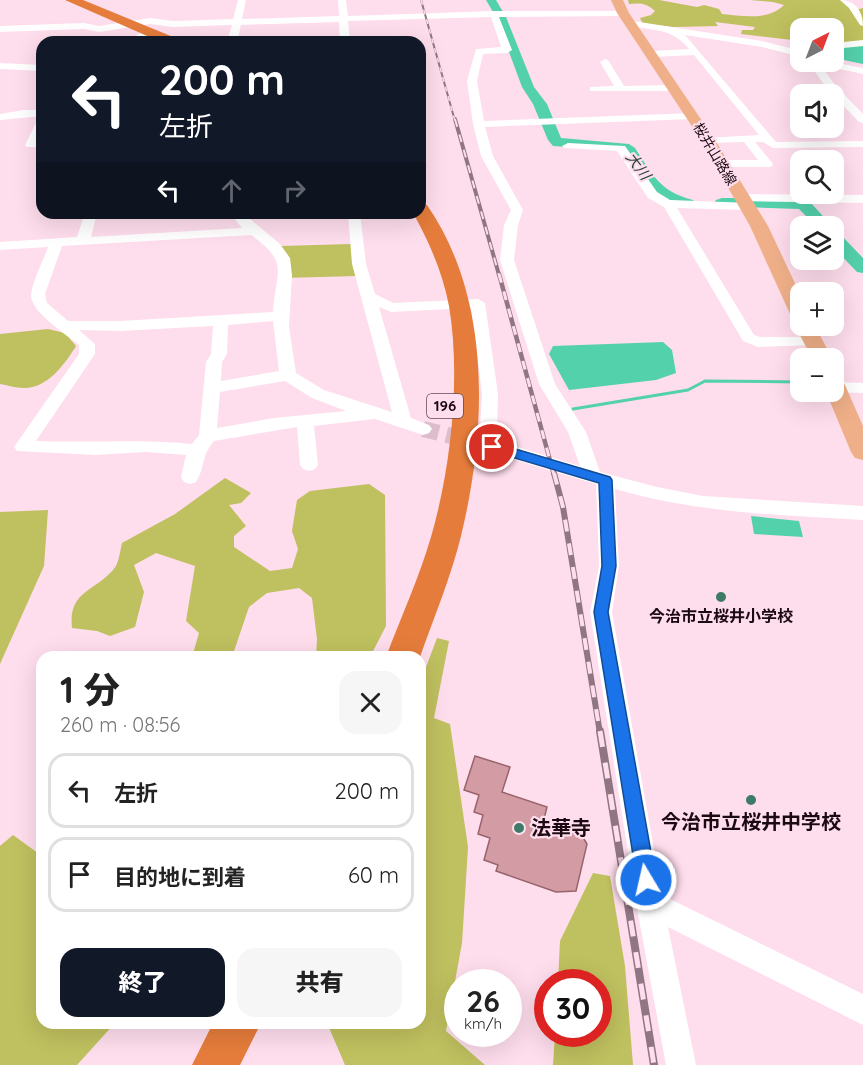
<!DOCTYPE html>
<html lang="ja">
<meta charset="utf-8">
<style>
body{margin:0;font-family:Quicksand,"Noto Sans JP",sans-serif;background:#f6f6f6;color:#222;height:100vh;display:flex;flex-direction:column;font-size:22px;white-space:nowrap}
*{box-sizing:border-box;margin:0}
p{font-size:20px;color:#767676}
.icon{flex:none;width:33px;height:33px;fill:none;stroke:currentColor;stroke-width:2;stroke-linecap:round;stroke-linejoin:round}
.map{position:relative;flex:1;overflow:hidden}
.side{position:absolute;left:36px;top:651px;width:390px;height:378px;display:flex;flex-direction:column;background:#fff;border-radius:18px;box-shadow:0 6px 24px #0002}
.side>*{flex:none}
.top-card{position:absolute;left:36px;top:36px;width:390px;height:183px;border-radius:18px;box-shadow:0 6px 24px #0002;background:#111827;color:#fff;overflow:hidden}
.needle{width:39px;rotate:42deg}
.controls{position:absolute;left:790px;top:18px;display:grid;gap:12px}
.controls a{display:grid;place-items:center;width:54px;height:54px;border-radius:12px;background:#fff;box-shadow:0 6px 24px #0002;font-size:30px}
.speed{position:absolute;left:444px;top:969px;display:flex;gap:12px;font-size:30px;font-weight:700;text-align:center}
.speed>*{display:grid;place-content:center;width:78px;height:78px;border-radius:50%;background:#fff;box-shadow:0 6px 24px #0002;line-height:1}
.speed small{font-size:15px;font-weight:400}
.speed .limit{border:9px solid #d22;background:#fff;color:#111}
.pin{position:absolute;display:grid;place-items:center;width:51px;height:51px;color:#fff;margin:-26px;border:3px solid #fff;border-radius:50%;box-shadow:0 2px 6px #0007}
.me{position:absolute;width:66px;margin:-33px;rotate:351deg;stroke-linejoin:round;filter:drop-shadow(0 0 4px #0008)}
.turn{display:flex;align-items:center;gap:21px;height:126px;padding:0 24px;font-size:27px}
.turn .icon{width:78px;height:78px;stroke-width:2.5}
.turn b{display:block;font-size:42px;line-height:51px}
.lanes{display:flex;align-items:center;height:57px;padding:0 24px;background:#0003;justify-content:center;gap:30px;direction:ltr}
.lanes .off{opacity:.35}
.round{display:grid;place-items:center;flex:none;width:63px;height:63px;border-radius:18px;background:#f6f6f6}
.summary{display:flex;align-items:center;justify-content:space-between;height:102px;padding:0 24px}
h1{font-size:36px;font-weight:800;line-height:45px}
.action{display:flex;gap:12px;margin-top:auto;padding:12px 24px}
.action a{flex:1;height:69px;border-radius:18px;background:#111827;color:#fff;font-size:24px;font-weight:800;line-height:69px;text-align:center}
.action a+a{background:#f6f6f6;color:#222}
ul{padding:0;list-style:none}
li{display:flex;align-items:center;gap:18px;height:75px;margin:0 12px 9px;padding:0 12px;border:3px solid #e0e0e0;border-radius:18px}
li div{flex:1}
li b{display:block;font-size:22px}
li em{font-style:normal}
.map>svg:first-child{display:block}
.green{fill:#bfc05f}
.water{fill:#53d1aa}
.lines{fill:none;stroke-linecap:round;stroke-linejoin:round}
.stream{stroke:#53d1aa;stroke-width:3}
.river{fill:#53d1aa;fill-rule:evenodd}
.building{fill:#d39ba3;stroke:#98646c;stroke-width:1.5}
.minor-tunnel{stroke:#dcbdcb;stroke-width:16;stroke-dasharray:16 8;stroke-linecap:butt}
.minor{fill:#fff;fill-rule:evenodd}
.major{fill:#efb089;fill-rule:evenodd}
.highway{fill:#e57c3b;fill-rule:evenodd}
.rail-far4-casing{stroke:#907682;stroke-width:2}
.rail-far3-casing{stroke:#907682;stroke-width:4}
.rail-far2-casing{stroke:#907682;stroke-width:4.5}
.rail-far1-casing{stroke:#907682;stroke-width:6}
.rail-casing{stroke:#907682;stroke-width:8}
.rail-far4{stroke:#feddec;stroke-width:1.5;stroke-dasharray:5;stroke-linecap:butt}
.rail-far3{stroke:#feddec;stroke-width:2;stroke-dasharray:8;stroke-linecap:butt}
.rail-far2{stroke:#feddec;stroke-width:3;stroke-dasharray:9;stroke-linecap:butt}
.rail-far1{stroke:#feddec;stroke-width:4;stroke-dasharray:12;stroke-linecap:butt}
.rail{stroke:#feddec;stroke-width:5;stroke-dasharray:16;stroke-linecap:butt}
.route{fill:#1a73e8;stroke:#114b97;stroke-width:1.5}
.poi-dot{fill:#3e7b67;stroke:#feddec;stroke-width:2}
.labels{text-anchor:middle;stroke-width:4.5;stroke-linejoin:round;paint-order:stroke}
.far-street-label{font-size:14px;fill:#1c0a13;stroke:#feddec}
.far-water-label{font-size:15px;font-style:italic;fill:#274238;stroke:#feddec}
.shield{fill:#feddec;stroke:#604954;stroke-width:1.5}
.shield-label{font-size:15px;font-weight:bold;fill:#1c0a13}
.poi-label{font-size:16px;font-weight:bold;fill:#1c0a13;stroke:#feddec}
.near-poi-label{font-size:20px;font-weight:bold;fill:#1c0a13;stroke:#feddec}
</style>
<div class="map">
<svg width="863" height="1065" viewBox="0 0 863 1065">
<rect width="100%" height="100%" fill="#feddec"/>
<path class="green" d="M628,0h31l38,7 7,-2 15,4 3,5c20,2 46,7 62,-9l-11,-3 -23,-2h90l16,10 7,-2v52l-29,-9v-23h-33v13l-60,-7 1,-4h11l2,-3 -40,-5 3,4 -44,1 -31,-3 -3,-6 11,-3 4,-4c-9,-8 -15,-8 -26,-7z
M352,244l5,32 -75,2 -1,-32z
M48,329l17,4 11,13c-11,18 -29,43 -53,42 -7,0 -16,-3 -23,-4v-50z
M225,478l26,15 -10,10 -12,2 17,21 -12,10v11l36,24 22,-3 6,-19 -6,-18 5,-31 13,-9 59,-7 16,11 1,131 -16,31h-54l1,-18 -5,-41 -13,-10 -32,5 -18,14 -17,50h-40l7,-24 -13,-12 9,-55 -39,-13 -22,12 10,27 -9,35 -25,9 -13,-5 -25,-3c-4,-37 22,-36 41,-58 6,-6 7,-19 9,-27l53,-29z
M48,510l-4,56 -44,98v-152z
M437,638l12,3 -15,77 16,6 18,123 -6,96 -16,88 39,34h-140l-18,-42h93v-340z
M13,835l29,21v167h73l-38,42h-77v-219z
M593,873l17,3 15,90 8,99h-80l2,-31h43v-52h-40l2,-41z"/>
<path class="water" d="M863,46v18l-29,-6v-10z
M663,342l9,8 4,23 -20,7 -87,10 -20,-36 4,-8z
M751,516l48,5 4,16 -49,-3z"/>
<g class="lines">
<path class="stream" d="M573,409l115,-19 17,-9 96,1"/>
<path class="river" d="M486,0h10l10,17 28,70 13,17 14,34 68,6 6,4c18,27 24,43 58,52l2,3 -2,3c-7,2 -13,1 -20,-1 -34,-9 -31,-39 -52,-54l-68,-5 -5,-6 -15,-36 -11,-17 -26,-70z
M722,198h70l18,4 22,24h-16l-17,-17 -83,-3 -2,-3 2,-3z
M834,233l6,1 23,24v15l-6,-1 -23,-24z"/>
</g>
<path class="building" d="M475,756l35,11 -8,25 45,15 -4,16 39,13 5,8 -11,47 -20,1 -60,-21 2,-6 -14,-5 6,-22 -12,-4 5,-19 -9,-3 5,-17 -15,-5z"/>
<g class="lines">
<path class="minor-tunnel" d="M423,429l69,17"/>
<path class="minor" d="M238,0h8l-4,19 97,-3 -1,-16h8l2,16 146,-5h132l1,2 -4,3 -124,1 13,33 -5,3 -24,1 -6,27 7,40 209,-8 5,3 -5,3 -208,8 8,29 30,54 -5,15 -4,35 41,124 31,48 14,40 57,15 46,9 160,10v14c-86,-5 -165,-7 -248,-31l4,77 -7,46 50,283 201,99v31l-195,-98 28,138h-30l-30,-162 -46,-291 9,-46 -3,-82 -114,-34 -3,-4 3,-52 -11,-86 -80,4 -12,-5 32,111 18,7 3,4 -3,4 -6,2 -48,-16 -61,7 4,39 -3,4 -6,2 -6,-2 -3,-4 -3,-38 -83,14c-14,17 -8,25 -18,41l-6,2 -6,-2 -3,-5 5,-22 -40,-3 -51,3 -78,-4 -3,-4 65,-93v-9c-12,-10 -47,-32 -48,-49 0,-12 13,-37 17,-49l-48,3v-8l77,-5 8,-24h12l-6,24 151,-9 -12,-15h13l37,31 10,14 2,17 -3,52 7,46 28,17 68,22 -40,-148 -4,-51h12l6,51 9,30 18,9 85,-4 7,4 13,91 -1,47 83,25 -12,-34 -29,-48 -39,-124 4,-35 7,-15 -30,-54 -8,-32 -6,-43 9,-32 25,-2 -10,-30 -143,4 2,21h-10l-1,-20 -98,3 -4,17h-10l5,-17 -59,2 -23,-3 -51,8 -15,-3 -84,3v-6l84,-3 15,3 51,-8 23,3 60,-2zM251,235c40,28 24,37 22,77l-153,9h-52l-21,-18 -2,-9 17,-48zM273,321l6,50 -58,10 1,-19 5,-8 1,-29zM213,326l-2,28 -5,8 -7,73 -7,9c-52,-5 -104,-1 -156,-3l59,-87v-10l-16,-14 41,1zM285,381l27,17 34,13 -72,7 -57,10 3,-36z
M840,0c15,0 23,11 23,26l-3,-1 -11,-17z
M633,21l129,20 39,10v6l-39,-10 -77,-12 91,107 87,-1v6l-90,1 -10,-6h-8l18,22 -2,3h-53l-2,-3 6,-4h36l-14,-18 -36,1 -4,-1v-4l55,-3 -65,-80 -41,2 -5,-3 5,-3 36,-2c-17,-21 -34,-18 -59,-23l-1,-2z
M140,33l8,2 -10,7h-11z
M863,40v6l-29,3v-6z
M605,59l3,1 16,26 50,-1 5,3 -5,3h-84v-4l24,-1 -14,-24z
M808,62h24l31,6v6l-43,-9 16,21 27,28v9l-4,-1 -31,-32z
M0,63l42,2v6l-42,-2z
M24,110h18v6l-42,4v-6z
M42,120v14l-3,7h3v6h-15l-2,-2 11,-22z
M568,143l57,3 32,46 13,8 81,3 1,3 -6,4 -69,-2 77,127 6,2h53l6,2 2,3 -2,3 -61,2 -15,-6 -79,-134 -16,-9 -31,-47 -53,-3 -2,-2z
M741,194l122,1v8l-126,-2 -2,-3z
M834,382l29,1v10l-31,-1h2z"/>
<path class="major" d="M611,0h12l6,13 86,127 53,86 33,70v30h14l17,32h-20l-17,-32 4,-5 -5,-1 -3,-4 -41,-90 -49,-86 -84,-127z
M834,378l8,2 3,5 18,41v34l-8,-2 -4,-6 -25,-60h8z"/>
<path class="highway" d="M65,0h18l95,39 2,3h-19z
M420,203l7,2c65,94 60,224 34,331 -10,41 -27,81 -41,121h-34c15,-40 33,-79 45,-120 20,-69 30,-160 18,-231 -6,-32 -20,-65 -36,-93h7z
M213,1023h48l-21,42h-48z"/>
<defs>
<path id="rail-far4" d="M421,0l34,121"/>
<path id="rail-far3" d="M455,119l44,156"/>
<path id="rail-far2" d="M499,274l55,201"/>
<path id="rail-far1" d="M554,473l9,34 37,226"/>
<path id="rail" d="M600,731l54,334"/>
</defs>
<use href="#rail-far4" class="rail-far4-casing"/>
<use href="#rail-far3" class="rail-far3-casing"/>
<use href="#rail-far2" class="rail-far2-casing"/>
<use href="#rail-far1" class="rail-far1-casing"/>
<use href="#rail" class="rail-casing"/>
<use href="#rail-far4" class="rail-far4"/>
<use href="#rail-far3" class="rail-far3"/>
<use href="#rail-far2" class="rail-far2"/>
<use href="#rail-far1" class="rail-far1"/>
<use href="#rail" class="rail"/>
</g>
<path class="route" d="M492,442l118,35 2,3 4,86 -8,46 48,268 -3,7 -7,3 -6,-3 -3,-7 -43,-268 8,-46 -3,-83 -111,-33 -2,-3 2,-3z"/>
<g class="poi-dot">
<circle cx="721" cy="597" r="6"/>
<circle cx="751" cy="800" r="6"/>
<circle cx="519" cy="828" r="6"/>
</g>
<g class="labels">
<g class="far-street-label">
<text transform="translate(715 154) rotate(59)" y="5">桜井山路線</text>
</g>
<g class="far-water-label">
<text transform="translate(638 166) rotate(53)" y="5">大川</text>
</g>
<rect class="shield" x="427" y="394" width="36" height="24" rx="4.5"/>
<g class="shield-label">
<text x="445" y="411">196</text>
</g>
<g class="poi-label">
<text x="721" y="622">今治市立桜井小学校</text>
</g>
<g class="near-poi-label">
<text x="751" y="829">今治市立桜井中学校</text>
<text x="531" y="835" text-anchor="start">法華寺</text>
</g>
</g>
</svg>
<div class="controls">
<a><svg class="needle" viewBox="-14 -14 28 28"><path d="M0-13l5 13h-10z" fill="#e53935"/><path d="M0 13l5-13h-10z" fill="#767676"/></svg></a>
<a><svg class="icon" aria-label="sound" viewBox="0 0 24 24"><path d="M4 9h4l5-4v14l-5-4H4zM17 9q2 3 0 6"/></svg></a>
<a><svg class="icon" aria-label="search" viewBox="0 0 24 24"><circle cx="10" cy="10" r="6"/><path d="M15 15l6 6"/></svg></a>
<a><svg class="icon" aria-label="layers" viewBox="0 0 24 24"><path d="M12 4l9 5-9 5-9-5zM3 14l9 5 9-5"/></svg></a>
<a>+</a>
<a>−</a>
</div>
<div class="speed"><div>26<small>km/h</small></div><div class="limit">30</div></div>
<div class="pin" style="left:492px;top:447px;background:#d93025"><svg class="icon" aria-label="arrive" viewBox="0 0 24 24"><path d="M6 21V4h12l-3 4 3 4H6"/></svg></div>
<svg class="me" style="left:646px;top:880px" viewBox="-20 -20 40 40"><circle r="17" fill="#1a73e8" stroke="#fff" stroke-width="3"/><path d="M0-11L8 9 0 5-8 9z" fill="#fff"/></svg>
<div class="top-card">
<div class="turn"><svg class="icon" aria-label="left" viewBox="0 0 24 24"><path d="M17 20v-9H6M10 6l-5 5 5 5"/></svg><div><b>200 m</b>左折</div></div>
<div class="lanes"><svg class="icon" aria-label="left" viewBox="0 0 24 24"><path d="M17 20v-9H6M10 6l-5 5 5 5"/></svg><svg class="icon off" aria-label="ahead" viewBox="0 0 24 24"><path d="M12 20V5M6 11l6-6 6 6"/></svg><svg class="icon off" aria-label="right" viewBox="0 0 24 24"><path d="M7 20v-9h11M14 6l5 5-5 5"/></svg></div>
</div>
<section class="side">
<div class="summary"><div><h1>1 分</h1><p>260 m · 08:56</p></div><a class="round"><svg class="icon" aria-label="close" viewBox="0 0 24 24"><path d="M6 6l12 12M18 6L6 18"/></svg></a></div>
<ul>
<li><svg class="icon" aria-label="left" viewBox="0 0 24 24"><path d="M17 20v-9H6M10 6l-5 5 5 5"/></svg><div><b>左折</b></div><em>200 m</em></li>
<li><svg class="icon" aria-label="arrive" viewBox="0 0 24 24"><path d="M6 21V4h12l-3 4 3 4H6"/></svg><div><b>目的地に到着</b></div><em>60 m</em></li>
</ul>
<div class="action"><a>終了</a><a>共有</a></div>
</section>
</div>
